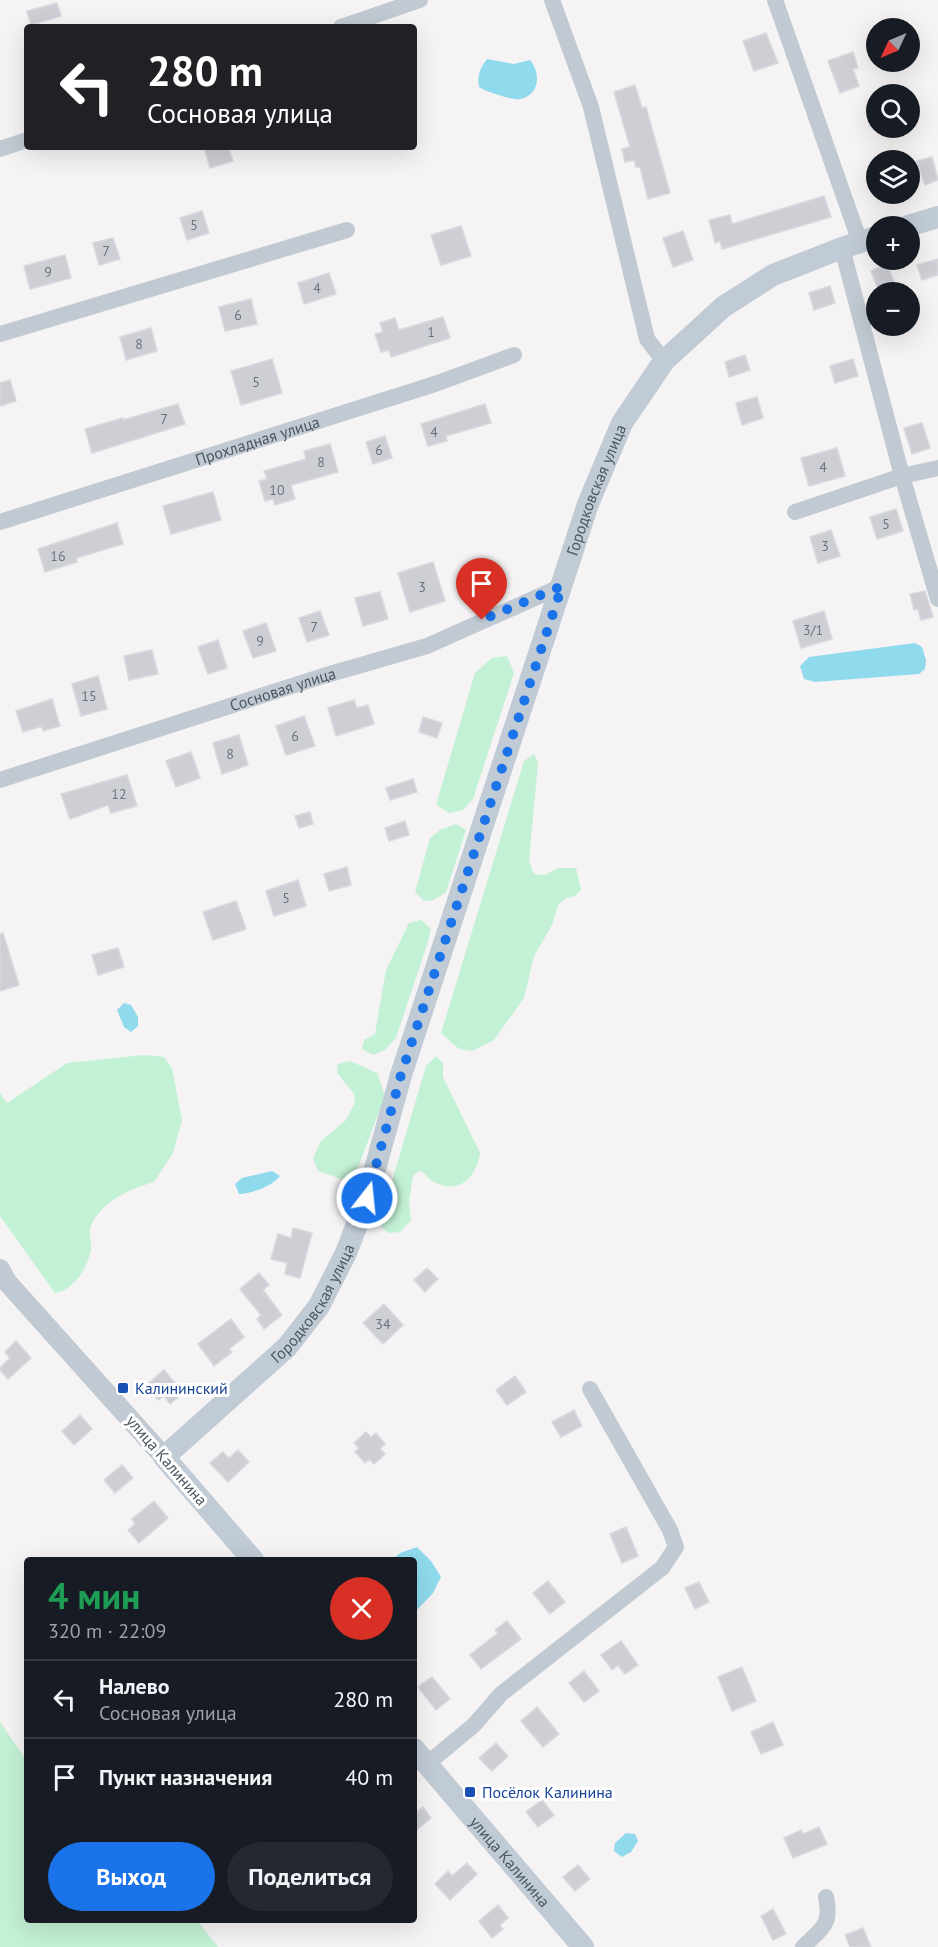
<!DOCTYPE html>
<html lang="ru">
<meta charset="utf-8">
<style>
body{margin:0;font-family:"PT Sans",sans-serif;background:#242831;color:#f1f3f6;height:100vh;display:flex;flex-direction:column;font-size:22px;white-space:nowrap}
*{box-sizing:border-box;margin:0}
p{font-size:20px;color:#9ea1a6}
.icon{flex:none;width:33px;height:33px;fill:none;stroke:currentColor;stroke-width:2;stroke-linecap:round;stroke-linejoin:round}
.map{position:relative;flex:1;overflow:hidden}
.sheet{position:absolute;left:24px;top:1557px;width:393px;height:366px;display:flex;flex-direction:column;background:#171b24;border-radius:6px;box-shadow:0 6px 24px #0002}
.sheet>*{flex:none}
.guide{position:absolute;left:24px;top:24px;width:393px;height:126px;border-radius:6px;box-shadow:0 6px 24px #0002;background:#202124;color:#fff;overflow:hidden}
.needle{width:39px;rotate:226deg}
.buttons{position:absolute;left:866px;top:18px;display:grid;gap:12px}
.buttons a{display:grid;place-items:center;width:54px;height:54px;border-radius:50%;background:#171b24;box-shadow:0 6px 24px #0002;font-size:30px}
.pin{position:absolute;display:grid;place-items:center;width:51px;height:51px;color:#fff;margin:-62px -26px;border-radius:50% 50% 50% 0;rotate:-45deg;box-shadow:0 0 6px #0007}
.pin .icon{rotate:45deg}
.me{position:absolute;width:66px;margin:-33px;rotate:16deg;stroke-linejoin:round;filter:drop-shadow(0 0 4px #0008)}
.turn{display:flex;align-items:center;gap:21px;height:126px;padding:0 24px;font-size:27px}
.turn .icon{width:78px;height:78px;stroke-width:2.5}
.turn b{display:block;font-size:42px;line-height:51px}
.round{display:grid;place-items:center;flex:none;width:63px;height:63px;border-radius:32px;background:#242831}
.overview{display:flex;align-items:center;justify-content:space-between;height:102px;padding:0 24px}
h1{font-size:36px;font-weight:700;line-height:45px;color:#1e9e55}
.primary-button{display:flex;gap:12px;margin-top:auto;padding:12px 24px}
.primary-button a{flex:1;height:69px;border-radius:36px;background:#1a73e8;color:#fff;font-size:24px;font-weight:700;line-height:69px;text-align:center}
.primary-button a+a{background:#242831;color:#f1f3f6}
ul{padding:0;list-style:none}
li{display:flex;align-items:center;gap:18px;height:78px;padding:0 24px;border-top:2px solid #363941}
li div{flex:1}
li b{display:block;font-size:22px}
li em{font-style:normal}
.map>svg:first-child{display:block}
.green{fill:#c3f1d5}
.water{fill:#90daee}
.building{fill:#cdcfd5;stroke:#d7d9de;stroke-width:1.5}
.lines{fill:none;stroke-linecap:round;stroke-linejoin:round}
.minor{stroke:#c1cad2;stroke-width:16}
.tertiary{stroke:#c1cad2;stroke-width:20}
.secondary{stroke:#c1cbd6;stroke-width:22}
.route{stroke:#1a73e8;stroke-width:10;stroke-dasharray:0 18}
.transit-dot{fill:#1a4fb4;stroke:#fff;stroke-width:2}
.labels{text-anchor:middle;stroke-width:6;stroke-linejoin:round;paint-order:stroke}
.number-label{font-size:14px;fill:#6b747e}
.street-label{font-size:16px;fill:#4a5661;stroke:#fff}
.transit-label{font-size:16px;fill:#164399;stroke:#fff;text-anchor:start}
</style>
<div class="map">
<svg width="938" height="1947" viewBox="0 0 938 1947">
<rect width="100%" height="100%" fill="#f5f3f3"/>
<path class="green" d="M507,656l7,17 -41,126 -10,11 -14,3 -12,-8 1,-7 37,-125 17,-15z
M534,754l4,9 -9,98 5,13 11,1 13,-7h18l5,22 -6,6 -10,3 -7,6 -6,20 -18,31 -10,42 -30,42 -22,11 -13,-2 -18,-16 83,-272z
M456,824l10,6 -20,62 -12,8 -10,1 -9,-9 15,-54 10,-8z
M421,920l10,9 -3,13 -32,96 -11,12 -12,5 -11,-6 2,-9 11,-6 11,-64 23,-47z
M144,1055l20,2 8,11 10,52 -9,33 -19,29c-24,7 -53,19 -63,44 -3,7 1,16 0,23 -3,19 -17,41 -36,44l-55,-77v-123l7,10 60,-40z
M436,1056l7,7v14l37,76c-4,25 -21,42 -46,29 -6,-3 -8,-9 -15,-11l-6,5 -4,25 2,19 -11,12 -11,1 -7,-5v-13l44,-149z
M350,1061l27,12 8,23 -29,77 -12,7 -26,-9 -5,-13 8,-17 24,-20 10,-18 -1,-9 -17,-21 1,-9z
M0,1722l27,39v159h170l21,27h-218z"/>
<path class="water" d="M487,59l27,5 16,-4c11,13 10,35 -10,39 -7,2 -35,-8 -41,-12 -2,-11 1,-19 8,-28z
M915,643l7,4 4,13 -1,9 -6,5 -104,8 -11,-3 -4,-13 9,-9z
M124,1003l7,2 7,12v9l-7,6 -7,-5 -7,-17z
M272,1171l8,5c-9,11 -27,17 -41,18l-4,-10 7,-6z
M417,1547l14,14 10,16 -8,16 -19,20v-53h-22l8,-7z
M626,1833l9,1 3,7 -7,11 -9,5 -8,-6 1,-8z"/>
<path class="building" d="M57,3l4,13 -30,9 -4,-14z
M766,33l12,30 -24,8 -11,-30z
M853,52l5,16 -5,1 6,17 -19,7 -12,-32z
M635,85l7,23 4,-1 24,86 -22,6 -8,-32h-4l-2,-7 -9,2 -3,-13 8,-2 -16,-55z
M204,147h24l5,14 -23,7z
M932,157l6,23 -13,5 -8,-24z
M824,196l7,21 -109,32 -2,-8 -5,2 -6,-23 21,-5 2,9z
M202,211l7,22 -22,7 -7,-22z
M461,226l10,30 -30,9 -10,-30z
M683,231l10,29 -20,7 -10,-29z
M113,238l7,21 -21,6 -6,-22z
M65,255l6,23 -41,11 -6,-23z
M938,259v16l-16,5 -5,-15z
M887,264l11,28h-19l-8,-21z
M329,273l7,21 -32,10 -6,-21z
M830,286l5,17 -21,7 -5,-17z
M251,299l6,25 -32,7 -6,-24z
M443,317l7,21 -59,19 -2,-7 -8,2 -6,-18 8,-2 -3,-9 15,-5 4,12z
M151,328l6,23 -31,9 -6,-23z
M745,355l5,15 -21,7 -4,-15z
M272,359l10,34 -41,12 -10,-34z
M853,359l5,17 -23,7 -5,-17z
M10,380l6,21 -16,5v-23z
M757,397l6,21 -21,7 -6,-22z
M178,404l7,20 -93,29 -7,-24 38,-11v2z
M485,404l6,19 -45,13 1,5 -19,5 -7,-22z
M922,423l8,25 -18,6 -8,-26z
M385,436l7,22 -19,6 -7,-22z
M330,444l8,28 -47,13 4,14 -20,6 -2,-6 -8,2 -6,-20 8,-2 -3,-8 42,-12 -2,-8z
M837,448l8,28 -36,10 -8,-28z
M213,492l8,28 -50,14 -8,-28z
M896,509l7,22 -26,8 -7,-22z
M117,523l6,21 -47,14 1,4 -32,10 -7,-23z
M831,530l9,26 -22,7 -8,-26z
M433,562l12,39 -35,11 -12,-39z
M925,591l8,26 -12,3 -3,-11 -4,1 -4,-16z
M380,592l8,27 -25,7 -8,-28z
M320,611l9,24 -22,7 -8,-24z
M824,611l8,28 -31,9 -8,-27z
M266,623l10,28 -23,7 -10,-27z
M218,640l9,28 -19,6 -10,-27z
M152,650l6,24 -29,6 -5,-24z
M98,676l9,33 -26,7 -9,-32z
M52,699l8,27 -17,5 -1,-5 -19,6 -7,-21z
M354,700l3,8 11,-3 6,19 -38,12 -8,-28z
M304,716l11,30 -29,9 -10,-29z
M423,717l19,6 -5,15 -18,-6z
M239,735l9,30 -26,9 -9,-31z
M191,752l9,26 -24,9 -10,-26z
M127,775l10,31 -26,7 -3,-8 -38,14 -9,-25z
M413,779l4,13 -27,8 -4,-12z
M310,812l3,12 -14,4 -4,-12z
M405,821l4,14 -20,6 -4,-13z
M347,867l4,18 -22,6 -5,-17z
M298,880l8,26 -32,10 -8,-25z
M236,901l10,28 -33,11 -10,-28z
M3,933l16,52 -19,6v-57z
M118,948l6,19 -26,8 -6,-20z
M293,1228l19,5 -12,45 -15,-4 2,-11 -16,-4 7,-25 13,4z
M427,1268l11,11 -13,13 -11,-12z
M259,1273l10,12 -6,5 19,25 -18,14 -7,-10 4,-4 -21,-26z
M384,1304l19,21 -20,19 -20,-21z
M231,1319l13,18 -15,12 3,3 -18,14 -16,-22z
M16,1341l15,17 -23,21 -8,-9v-2l10,-10 -5,-6z
M164,1370l19,23 -13,11 -6,-8 -6,4 -12,-15z
M515,1376l11,16 -19,13 -11,-15z
M574,1410l8,16 -21,11 -9,-15z
M80,1415l12,14 -18,16 -12,-14z
M366,1432l5,5 5,-4 9,11 -5,5 5,5 -11,10 -5,-5 -4,4 -10,-11 4,-4 -5,-5z
M238,1450l11,12 -21,20 -18,-19 13,-11 6,6z
M122,1465l11,13 -18,15 -11,-13z
M154,1501l14,17 -29,25 -11,-13 7,-6 -3,-5z
M626,1527l12,29 -16,7 -12,-29z
M548,1581l17,21 -15,12 -17,-21z
M699,1582l10,20 -14,7 -10,-21z
M507,1621l14,18 -40,30 -11,-14 28,-22 -3,-3z
M621,1641l17,24 -13,9 -7,-9 -6,5 -11,-15z
M742,1667l14,34 -24,10 -14,-34z
M584,1671l15,20 -15,11 -15,-19z
M432,1677l18,22 -14,11 -18,-23z
M537,1707l22,27 -16,13 -22,-26z
M773,1722l10,23 -22,9 -10,-22z
M496,1743l12,13 -16,15 -13,-13z
M542,1800l12,15 -16,12 -12,-15z
M423,1807l8,11 -17,14v-18z
M819,1827l8,17 -34,14 -9,-20 17,-8 2,4z
M467,1863l10,11 -27,26 -15,-16 13,-13 4,5z
M578,1865l12,14 -15,12 -12,-14z
M498,1905l10,13 -8,7 3,4 -11,9 -13,-17z
M773,1909l13,25 -13,6 -12,-24z
M863,1928l8,19h-21l-5,-12z"/>
<g class="lines">
<g class="minor">
<path d="M552,0l39,107 56,232 17,22"/>
<path d="M775,0l85,242"/>
<path d="M341,27l79,-27"/>
<path d="M0,149l27,-9"/>
<path d="M842,248l60,228 36,123"/>
<path d="M0,334l347,-104"/>
<path d="M795,512l107,-36 36,-8"/>
<path id="s1" d="M0,522l435,-138 79,-29"/>
<path id="s2" d="M0,780l323,-104 104,-30 135,-60"/>
<path d="M427,1764l47,-39 27,-31 161,-126 14,-21 -6,-17 -80,-141"/>
<path d="M803,1947c19,-19 29,-22 23,-50"/>
</g>
<path class="tertiary" d="M0,1269l7,13 157,175"/>
<g class="secondary">
<path d="M908,226l30,-9"/>
<path id="s3" d="M253,1560l-89,-103 123,-110 32,-41 27,-53 21,-55 34,-123 187,-571 34,-81 42,-62 59,-54 50,-32 69,-27 34,-11"/>
<path id="s4" d="M414,1749l169,198"/>
</g>
</g>
<g class="lines">
<path class="route" d="M367,1198l34,-123 161,-489 -80,34"/>
</g>
<g class="transit-dot">
<rect x="117" y="1382" width="12" height="12" rx="3"/>
<rect x="464" y="1786" width="12" height="12" rx="3"/>
</g>
<g class="labels">
<g class="number-label">
<text x="194" y="230">5</text>
<text x="106" y="256">7</text>
<text x="48" y="277">9</text>
<text x="317" y="293">4</text>
<text x="238" y="320">6</text>
<text x="431" y="337">1</text>
<text x="139" y="349">8</text>
<text x="256" y="387">5</text>
<text x="164" y="424">7</text>
<text x="434" y="437">4</text>
<text x="379" y="455">6</text>
<text x="321" y="467">8</text>
<text x="823" y="472">4</text>
<text x="277" y="495">10</text>
<text x="886" y="529">5</text>
<text x="825" y="551">3</text>
<text x="58" y="561">16</text>
<text x="422" y="592">3</text>
<text x="314" y="632">7</text>
<text x="813" y="635">3/1</text>
<text x="260" y="646">9</text>
<text x="89" y="701">15</text>
<text x="295" y="741">6</text>
<text x="230" y="759">8</text>
<text x="119" y="799">12</text>
<text x="286" y="903">5</text>
<text x="383" y="1329">34</text>
</g>
<g class="street-label">
<text dy="6" stroke="none"><textPath href="#s1" startOffset="270">Прохладная улица</textPath></text>
<text dy="6" stroke="none"><textPath href="#s3" startOffset="1216">Городковская улица</textPath></text>
<text dy="6" stroke="none"><textPath href="#s2" startOffset="297">Сосновая улица</textPath></text>
<text dy="6" stroke="none"><textPath href="#s3" startOffset="352">Городковская улица</textPath></text>
<text transform="translate(167 1460) rotate(49)" y="6">улица Калинина</text>
<text dy="6" stroke="none"><textPath href="#s4" startOffset="148">улица Калинина</textPath></text>
</g>
<g class="transit-label">
<text x="135" y="1394">Калининский</text>
<text x="482" y="1798">Посёлок Калинина</text>
</g>
</g>
</svg>
<div class="buttons">
<a><svg class="needle" viewBox="-14 -14 28 28"><path d="M0-13l5 13h-10z" fill="#e53935"/><path d="M0 13l5-13h-10z" fill="#9ea1a6"/></svg></a>
<a><svg class="icon" aria-label="search" viewBox="0 0 24 24"><circle cx="10" cy="10" r="6"/><path d="M15 15l6 6"/></svg></a>
<a><svg class="icon" aria-label="layers" viewBox="0 0 24 24"><path d="M12 4l9 5-9 5-9-5zM3 14l9 5 9-5"/></svg></a>
<a>+</a>
<a>−</a>
</div>
<div class="pin" style="left:482px;top:620px;background:#d93025"><svg class="icon" aria-label="arrive" viewBox="0 0 24 24"><path d="M6 21V4h12l-3 4 3 4H6"/></svg></div>
<svg class="me" style="left:367px;top:1198px" viewBox="-20 -20 40 40"><circle r="17" fill="#1a73e8" stroke="#fff" stroke-width="3"/><path d="M0-11L8 9 0 5-8 9z" fill="#fff"/></svg>
<div class="guide">
<div class="turn"><svg class="icon" aria-label="left" viewBox="0 0 24 24"><path d="M17 20v-9H6M10 6l-5 5 5 5"/></svg><div><b>280 m</b>Сосновая улица</div></div>
</div>
<section class="sheet">
<div class="overview"><div><h1>4 мин</h1><p>320 m · 22:09</p></div><a class="round" style="background:#d93025;color:#fff"><svg class="icon" aria-label="close" viewBox="0 0 24 24"><path d="M6 6l12 12M18 6L6 18"/></svg></a></div>
<ul>
<li><svg class="icon" aria-label="left" viewBox="0 0 24 24"><path d="M17 20v-9H6M10 6l-5 5 5 5"/></svg><div><b>Налево</b><p>Сосновая улица</p></div><em>280 m</em></li>
<li><svg class="icon" aria-label="arrive" viewBox="0 0 24 24"><path d="M6 21V4h12l-3 4 3 4H6"/></svg><div><b>Пункт назначения</b></div><em>40 m</em></li>
</ul>
<div class="primary-button"><a>Выход</a><a>Поделиться</a></div>
</section>
</div>
